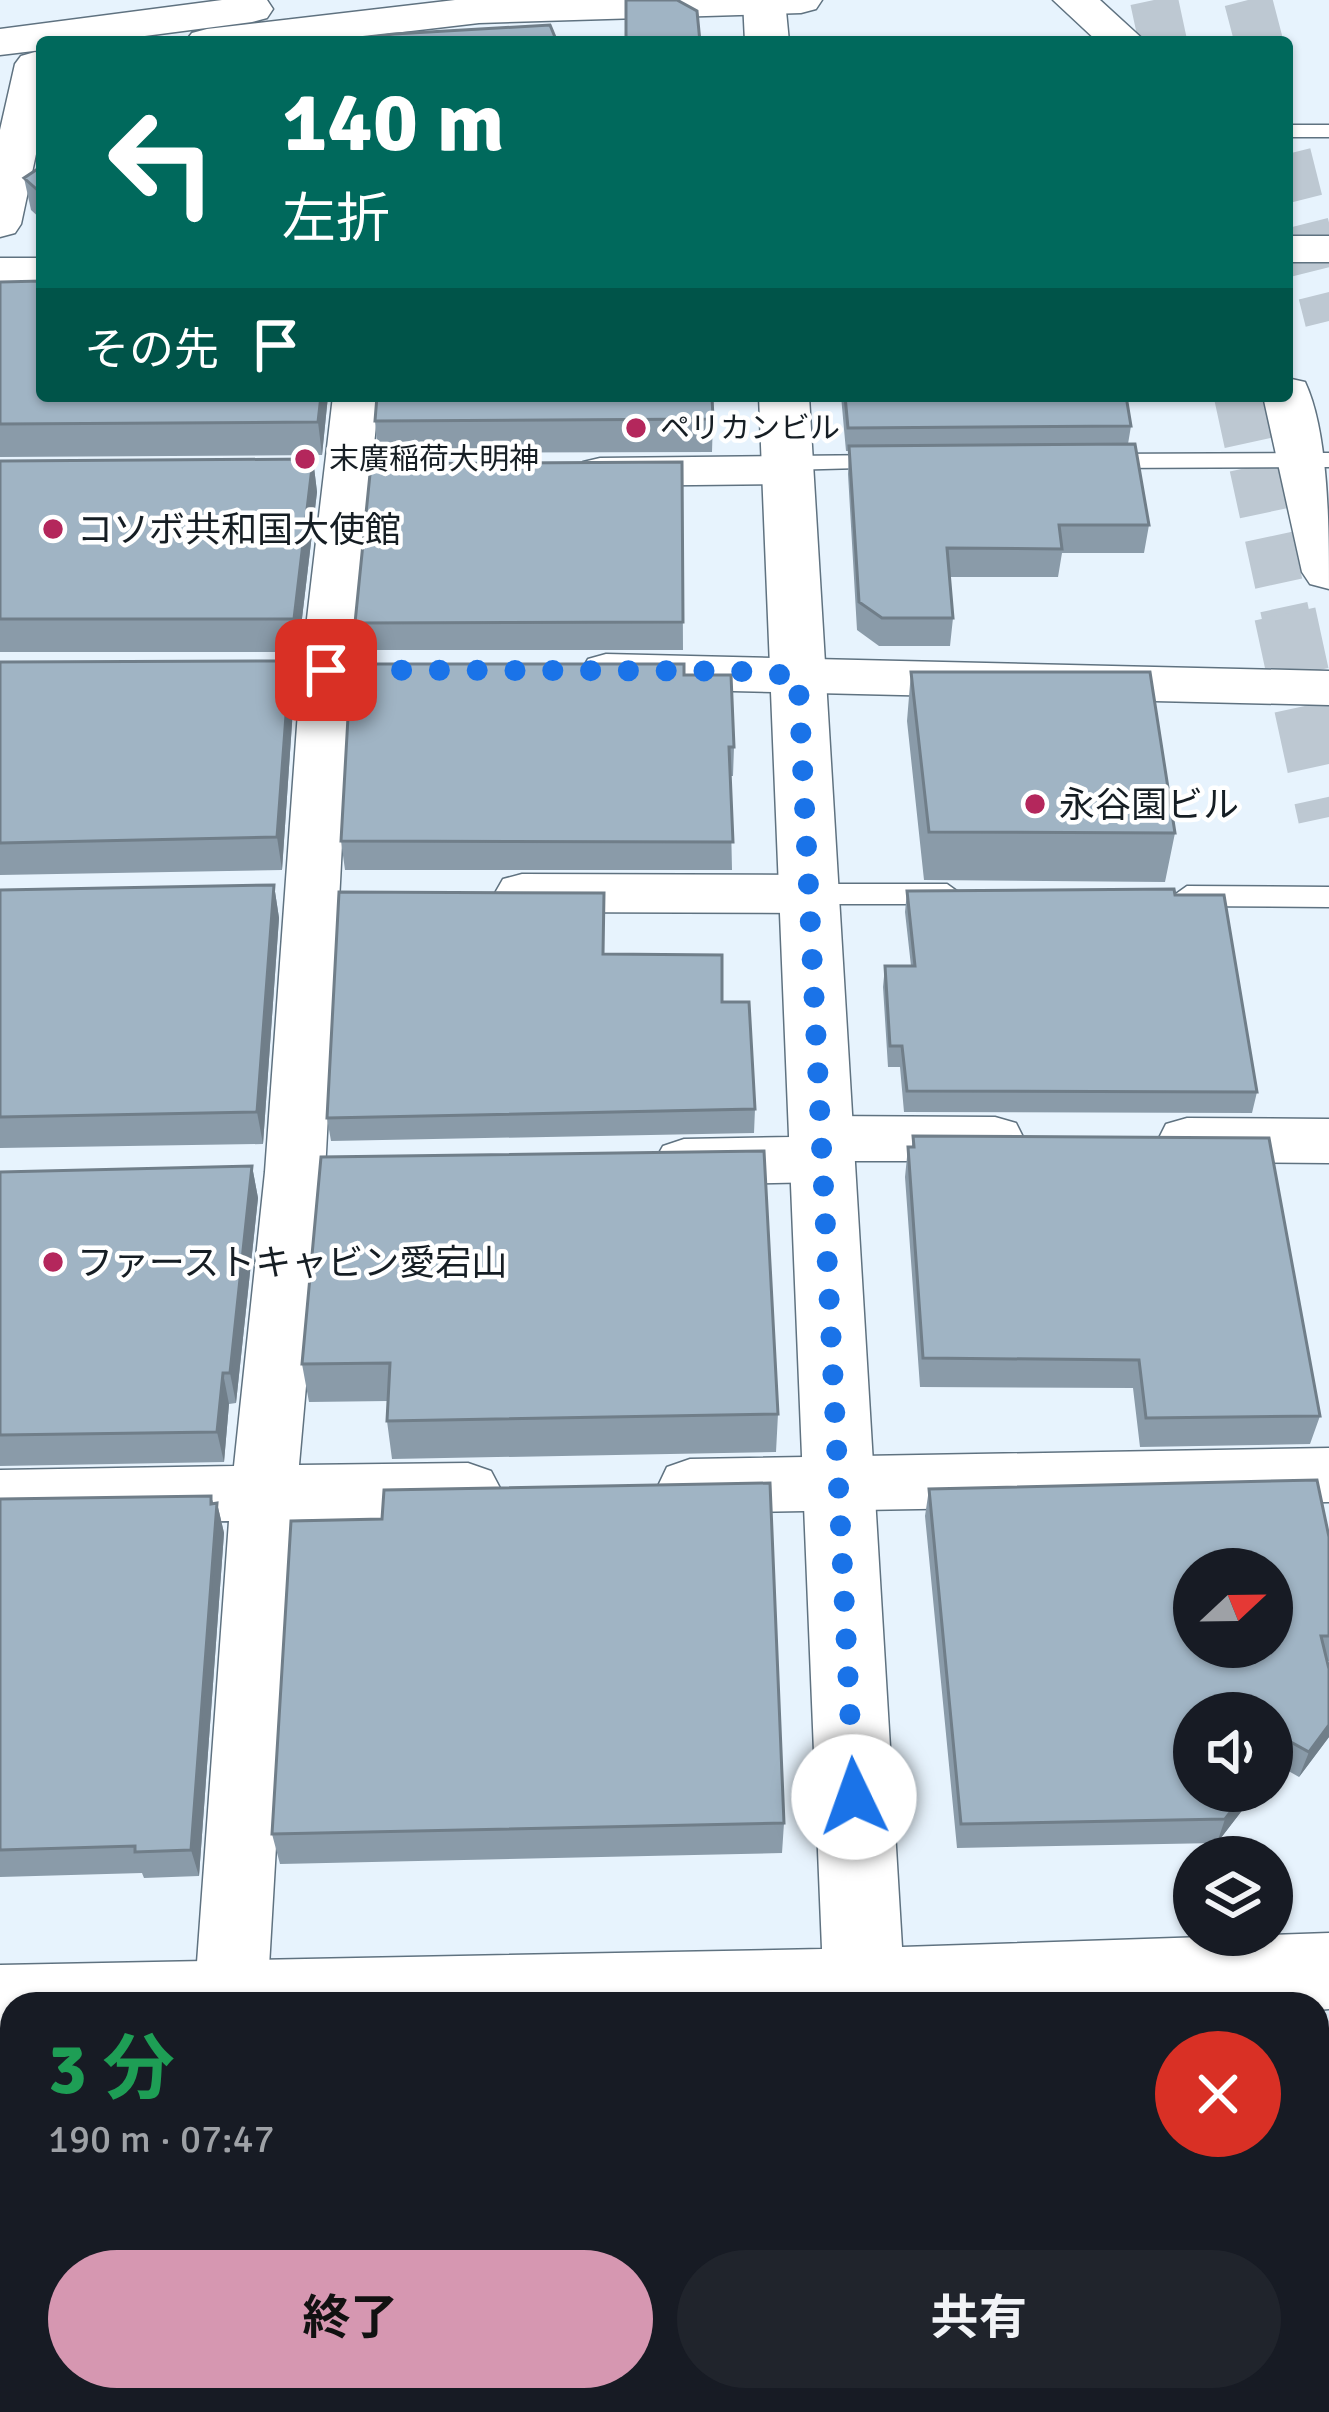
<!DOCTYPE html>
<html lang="ja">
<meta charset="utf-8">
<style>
body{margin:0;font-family:Signika,"Noto Sans JP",sans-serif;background:#20242c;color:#f1f3f6;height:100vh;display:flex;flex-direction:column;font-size:45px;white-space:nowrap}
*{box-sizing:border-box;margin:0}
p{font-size:39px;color:#9ea1a6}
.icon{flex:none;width:66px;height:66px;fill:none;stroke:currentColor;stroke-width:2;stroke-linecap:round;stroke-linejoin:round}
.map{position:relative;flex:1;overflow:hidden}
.sheet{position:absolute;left:0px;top:1992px;width:1329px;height:420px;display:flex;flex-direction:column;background:#171b24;border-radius:36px 36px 0 0;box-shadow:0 3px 9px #0004}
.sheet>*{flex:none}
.guide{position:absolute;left:36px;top:36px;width:1257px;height:366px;border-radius:12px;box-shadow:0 3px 9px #0004;background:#00695c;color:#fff;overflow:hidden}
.needle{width:78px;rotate:68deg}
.controls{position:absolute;left:1173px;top:1548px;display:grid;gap:24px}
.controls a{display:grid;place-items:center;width:120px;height:120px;border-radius:50%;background:#171b24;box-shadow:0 3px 9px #0004;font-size:60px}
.pin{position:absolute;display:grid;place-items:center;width:102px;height:102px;color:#fff;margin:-51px;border-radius:24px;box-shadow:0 6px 18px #0006}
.me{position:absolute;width:132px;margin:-66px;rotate:357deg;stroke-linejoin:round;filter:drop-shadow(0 0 9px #0008)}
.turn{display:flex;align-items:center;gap:42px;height:252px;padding:0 48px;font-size:54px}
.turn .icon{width:156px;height:156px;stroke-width:2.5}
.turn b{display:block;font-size:84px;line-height:102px}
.then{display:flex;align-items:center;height:114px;padding:0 48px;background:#0003;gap:24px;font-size:45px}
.round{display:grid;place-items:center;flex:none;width:126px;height:126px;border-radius:63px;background:#20242c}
.head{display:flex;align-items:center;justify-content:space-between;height:204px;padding:0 48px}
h1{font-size:72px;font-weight:700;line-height:90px;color:#1e9e55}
.button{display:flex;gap:24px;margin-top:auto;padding:24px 48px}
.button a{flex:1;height:138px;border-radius:72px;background:#d697b1;color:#111;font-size:48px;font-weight:700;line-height:138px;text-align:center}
.button a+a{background:#20242c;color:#f1f3f6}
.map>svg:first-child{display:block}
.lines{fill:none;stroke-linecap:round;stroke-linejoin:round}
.secondary-tunnel-far1{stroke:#bdc8d2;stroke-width:48;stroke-dasharray:48 24;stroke-linecap:butt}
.secondary-tunnel{stroke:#bdc8d2;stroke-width:62;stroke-dasharray:62 32;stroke-linecap:butt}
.lane-casing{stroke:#5f7280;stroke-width:3}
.street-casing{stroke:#5f7280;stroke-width:3}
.secondary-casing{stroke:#5f7280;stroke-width:3}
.primary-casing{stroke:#5f7280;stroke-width:3}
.lane{fill:#fff;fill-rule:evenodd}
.street{fill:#fff;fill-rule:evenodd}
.secondary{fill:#fff;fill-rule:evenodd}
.primary{fill:#fff;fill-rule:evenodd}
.wall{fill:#8a9ba9}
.shaded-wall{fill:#707e89}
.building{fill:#a0b4c4;stroke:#707e89;stroke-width:3;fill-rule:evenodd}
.route{stroke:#1a73e8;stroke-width:21;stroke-dasharray:0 37.8}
.poi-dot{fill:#b4275c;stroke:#fff;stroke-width:4.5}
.labels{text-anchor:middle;stroke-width:9;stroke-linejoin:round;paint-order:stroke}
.far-poi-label{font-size:30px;fill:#161e24;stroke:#fff;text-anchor:start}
.poi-label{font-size:36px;fill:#161e24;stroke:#fff;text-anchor:start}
</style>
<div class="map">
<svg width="1329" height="2412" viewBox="0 0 1329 2412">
<rect width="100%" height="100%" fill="#e7f3fd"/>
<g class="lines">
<path class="secondary-tunnel-far1" d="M1154,0l9,42
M1248,0l11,42
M1287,154l42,167
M1238,396l48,221"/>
<path class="secondary-tunnel" d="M1285,614l44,203"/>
<defs>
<path id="lane" d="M1287,125h42v12h-42z
M1329,453v14l-230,1 -12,-7 12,-7z
M889,455l8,2v10l-110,3 -12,-7 12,-7z
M809,884h138l14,10 -14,10h-138l-14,-10z
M1187,886l142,1v20l-142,-1 -14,-10z"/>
<path id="street" d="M35,52l7,2v72l-21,98 -6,9 -15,4v-107l15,-66 6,-8z
M1287,236h42v26h-42z
M0,258h42v26h-42z
M333,396h46l-28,274 -26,502 -26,293 169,-2 23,8 10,19 -10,19 -23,8 -173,3 -28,481 -73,3 35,-483 -229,3v-54l234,-4 31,-294 36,-502z
M788,456l17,4 7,10 -7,10 -17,4 -188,2 -17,-4 -7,-10 7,-10 17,-4z
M606,654l723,17v34l-723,-17 -18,-5 -7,-12 7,-12z
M522,874l287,1 19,5 8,14 -8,14 -19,5 -287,-1 -19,-5 -8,-14 8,-14z
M821,1116l174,1 21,6 8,16 -8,16 -21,6h-144l-8,14 -21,7 -138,3 -21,-7 -9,-16 9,-16 21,-7 108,-2 8,-15z
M1187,1118l142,1v44l-142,-1 -21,-6 -8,-16 8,-16z
M1329,1448v54l-639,11 -23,-8 -9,-19 9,-19 23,-8z
M309,2400h82l-1,12h-82z"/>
<path id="secondary" d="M743,0h42l4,42h-44z
M1053,0h47l46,42h-48z
M1287,378l18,4c24,51 24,147 24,207l-19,-5 -8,-12 -39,-176h24z
M759,396h50l93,1551 427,-14v76l-12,1v-6h-1305v39h-12v-78l822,-16z
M1329,2075v82l-12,1v-82z
M0,2114h12v84h-12z
M835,2400h90l1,12h-90z"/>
<path id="primary" d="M222,0h45l6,9 -6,9 -15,4 -153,20h-57v8l-42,5v-26z
M455,0h367l-6,9 -15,4 -322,10 -162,19h-132l7,-9 15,-4z"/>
</defs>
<use href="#lane" class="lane-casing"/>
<use href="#street" class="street-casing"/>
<use href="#secondary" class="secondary-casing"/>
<use href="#primary" class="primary-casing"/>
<use href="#lane" class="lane"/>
<use href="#street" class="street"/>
<use href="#secondary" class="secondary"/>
<use href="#primary" class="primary"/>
</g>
<path class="wall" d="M42,166v54l-11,-10 -7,-32z
M0,282l328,114 -6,59 -322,2z
M841,396h285l5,30 -3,18 21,81 -5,28h-82l-4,24h-108l3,41 -3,28h-71l-22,-16 -9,-156 1,-23h-3z
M713,419l-1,33 -334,1 -3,-32z
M313,459l4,33 -19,160h-298v-191z
M682,462l1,188h-325l-3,-27z
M290,661l4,33 -12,176 -282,5v-213z
M911,672l264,161 -10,49 -241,-2 -17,-159z
M684,675l50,72 -1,29h-3l2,94h-387l-4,-29z
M274,885l5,33 -16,226 -263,4v-258z
M907,891l268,4 82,197 -5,21 -348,-1 -4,-45h-12l-5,-80 2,-21h26l-6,-54z
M604,893v61l118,48 33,107 -1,24 -423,8 -4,-23z
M913,1136l407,280 -10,28 -170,3 -7,-59 -213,-1 -15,-210 3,-30h4z
M321,1157l457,257 -2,38 -384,7 -5,-38 1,-20 -79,1 -7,-38z
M252,1166l6,32 -22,205 -7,1 -5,58 -224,4v-294z
M929,1489l400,48v124h-2l2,7v69l-30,40 -21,-12 -6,7v-59l-15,78 -40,52 -260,5 -32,-332z
M211,1496l2,7h4l7,30 -25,343 -55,2 -2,-5 -142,4v-378z
M784,1823l-2,30 -502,11 -8,-30z
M1028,2400h289l12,12h-300z"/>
<path class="shaded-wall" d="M321,396h7l-6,59 -4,-33z
M313,459l4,33 -19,160 -4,-33z
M290,661l4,33 -12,176 -5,-33z
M274,885l5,33 -16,226 -6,-32z
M252,1166l6,32 -22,205 -6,-30z
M223,1373l6,31 -5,58 -7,-30z
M211,1496l5,19 1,-12 7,30 -25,343 -8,-26z
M1329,1725v12l-30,40 10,-25z
M1287,1740l-9,25 -6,7v-13z
M1247,1791h10l-40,52 8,-24z
M314,2400h3l4,12h-7z"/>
<path class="building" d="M626,0h51l20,11 3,31h-74z
M550,25l7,17h-234l71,-8z
M42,166v28l-18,-16z
M42,281v115h279l-3,26 -318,2v-142z
M377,396h335l1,23 -338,2z
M845,396h281l5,30 -283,2z
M1135,444l14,81h-90l3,24 -115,-1 6,70h-71l-23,-16 -10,-156z
M313,459l-19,160h-294v-158z
M682,462l1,160 -328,1 16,-159z
M290,661l-13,176 -277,6v-181z
M351,664h333v11h47l3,72h-5l4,95 -392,-1z
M911,672h239l25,161 -246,-1z
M274,885l-17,227 -257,5v-227z
M1174,889l1,6h49l33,197 -350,-1 -5,-45h-12l-5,-80h30l-8,-75z
M339,892l265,1 -1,61 119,1v47h27l6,107 -428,9z
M913,1136l356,2 51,278 -174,2 -7,-58 -216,-2 -15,-211h6z
M764,1151l14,263 -391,7 3,-58 -88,1 19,-207z
M252,1166l-22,207h-7l-6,59 -217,3v-263z
M1317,1480l12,57v99h-8l8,33v56l-20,27 -22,-12 -15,19v-46h-78v78h53l-22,28 -264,5 -32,-335zM1194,1569h78v78h-78z
M770,1483l14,340 -512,11 19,-313 91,-2 2,-29z
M211,1496v8l6,-1 -26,347 -56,2v-6l-135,4v-351z
M1317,2226h12v186h-292l-1,-12h281z
M0,2255h12v145h302v12h-314z
M420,2400h387v12h-388z"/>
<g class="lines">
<path class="route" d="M326,670l408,1 64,5 56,1121"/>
</g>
<g class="poi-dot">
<circle cx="636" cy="428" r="12"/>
<circle cx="305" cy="459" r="12"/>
<circle cx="53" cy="529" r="12"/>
<circle cx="1035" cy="804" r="12"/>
<circle cx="53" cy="1262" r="12"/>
</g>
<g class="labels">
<g class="far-poi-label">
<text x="660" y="438">ペリカンビル</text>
<text x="329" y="469">末廣稲荷大明神</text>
</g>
<g class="poi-label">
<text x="77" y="542">コソボ共和国大使館</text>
<text x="1059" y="817">永谷園ビル</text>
<text x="77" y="1275">ファーストキャビン愛宕山</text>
</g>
</g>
</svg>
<div class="controls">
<a><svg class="needle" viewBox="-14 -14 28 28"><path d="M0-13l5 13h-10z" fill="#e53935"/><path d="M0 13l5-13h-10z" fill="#9ea1a6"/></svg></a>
<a><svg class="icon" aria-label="sound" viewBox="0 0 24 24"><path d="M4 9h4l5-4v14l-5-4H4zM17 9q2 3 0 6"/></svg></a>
<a><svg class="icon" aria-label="layers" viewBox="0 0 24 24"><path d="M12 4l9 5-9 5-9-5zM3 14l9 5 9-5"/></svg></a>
</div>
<div class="pin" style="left:326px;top:670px;background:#d93025"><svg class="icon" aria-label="arrive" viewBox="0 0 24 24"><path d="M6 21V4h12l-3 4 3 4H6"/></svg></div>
<svg class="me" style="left:854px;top:1797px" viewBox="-20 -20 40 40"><circle r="19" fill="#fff"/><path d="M0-13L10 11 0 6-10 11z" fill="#1a73e8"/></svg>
<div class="guide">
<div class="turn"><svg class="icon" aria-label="left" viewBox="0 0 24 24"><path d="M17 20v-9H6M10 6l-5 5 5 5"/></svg><div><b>140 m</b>左折</div></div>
<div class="then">その先<svg class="icon" aria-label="arrive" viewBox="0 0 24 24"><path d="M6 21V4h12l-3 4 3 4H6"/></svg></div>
</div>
<section class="sheet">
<div class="head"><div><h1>3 分</h1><p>190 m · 07:47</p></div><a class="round" style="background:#d93025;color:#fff"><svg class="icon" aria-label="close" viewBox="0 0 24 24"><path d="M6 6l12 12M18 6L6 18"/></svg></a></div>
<div class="button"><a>終了</a><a>共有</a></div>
</section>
</div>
